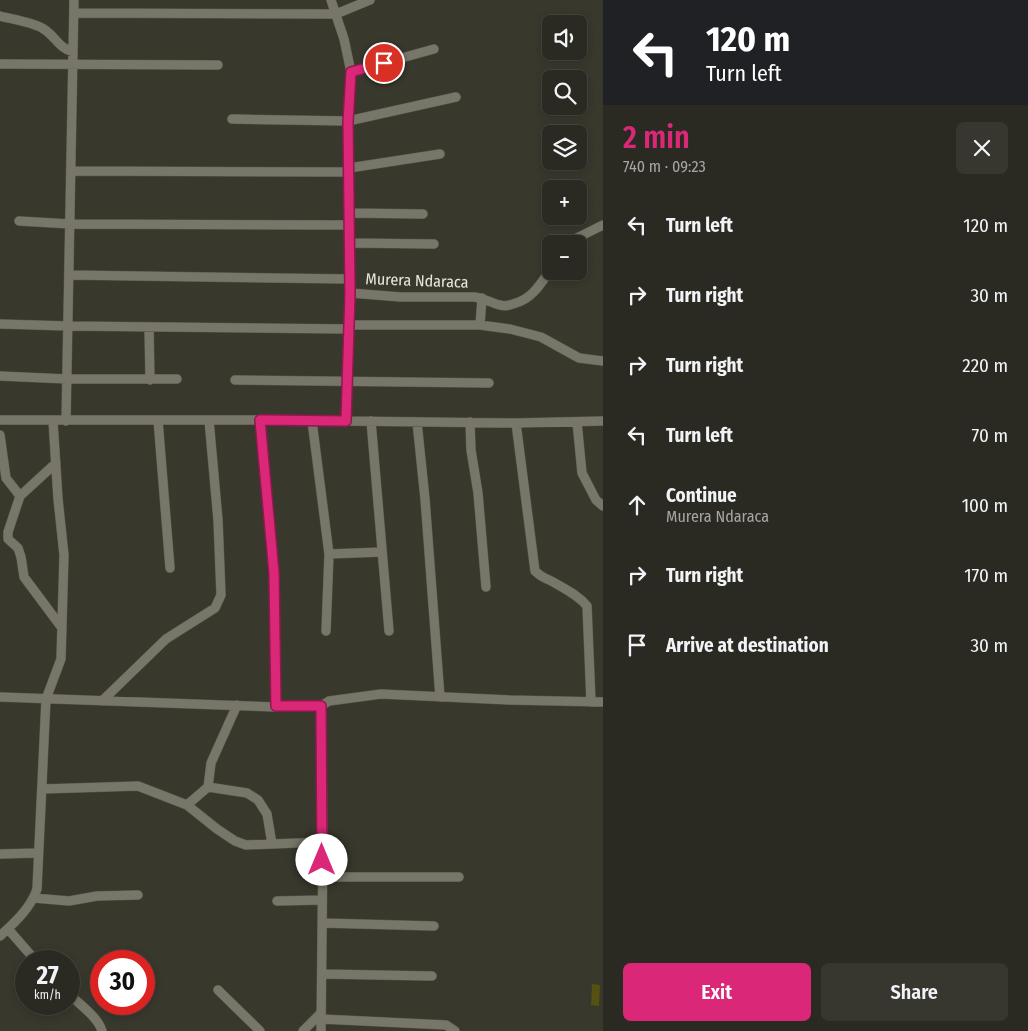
<!DOCTYPE html>
<meta charset="utf-8">
<style>
body{margin:0;font-family:"Fira Sans Condensed",sans-serif;background:#37362f;color:#f1f3f6;height:100vh;display:flex;flex-direction:column;font-size:19px;white-space:nowrap}
*{box-sizing:border-box;margin:0}
p{font-size:16px;color:#a6a7a5}
.icon{flex:none;width:28px;height:28px;fill:none;stroke:currentColor;stroke-width:2;stroke-linecap:round;stroke-linejoin:round}
.map{position:relative;flex:1;overflow:hidden}
.sheet{display:flex;flex-direction:column;background:#2b2a22;width:425px}
.sheet>*{flex:none}
.banner{background:#202124;color:#fff;overflow:hidden}
.buttons{position:absolute;left:542px;top:15px;display:grid;gap:10px}
.buttons a{display:grid;place-items:center;width:45px;height:45px;border-radius:8px;background:#2b2a22;box-shadow:0 2px 8px #0003,0 0 0 1px #474640;font-size:25px}
.speed{position:absolute;left:15px;top:950px;display:flex;gap:10px;font-size:25px;font-weight:700;text-align:center}
.speed>*{display:grid;place-content:center;width:65px;height:65px;border-radius:50%;background:#2b2a22;box-shadow:0 2px 8px #0003,0 0 0 1px #474640;line-height:1}
.speed small{font-size:12px;font-weight:400}
.speed .limit{border:8px solid #d22;background:#fff;color:#111}
.pin{position:absolute;display:grid;place-items:center;width:42px;height:42px;color:#fff;margin:-21px;border:2px solid #fff;border-radius:50%;box-shadow:0 1px 5px #0007}
.me{position:absolute;width:55px;margin:-28px;rotate:0deg;stroke-linejoin:round;filter:drop-shadow(0 0 4px #0008)}
.turn{display:flex;align-items:center;gap:18px;height:105px;padding:0 20px;font-size:22px}
.turn .icon{width:65px;height:65px;stroke-width:2.5}
.turn b{display:block;font-size:35px;line-height:42px}
.round{display:grid;place-items:center;flex:none;width:52px;height:52px;border-radius:8px;background:#37362f}
.overview{display:flex;align-items:center;justify-content:space-between;height:85px;padding:0 20px}
h1{font-size:30px;font-weight:600;line-height:38px;color:#db2777}
.primary-button{display:flex;gap:10px;margin-top:auto;padding:10px 20px}
.primary-button a{flex:1;height:58px;border-radius:8px;background:#db2777;color:#fff;font-size:20px;font-weight:600;line-height:58px;text-align:center}
.primary-button a+a{background:#37362f;color:#f1f3f6}
ul{padding:0;list-style:none}
li{display:flex;align-items:center;gap:15px;height:70px;padding:0 20px}
li div{flex:1}
li b{display:block;font-size:19px}
li em{font-style:normal}
main{display:flex;flex:1;min-height:0}
.map>svg:first-child{display:block}
.building{fill:#565011}
.lines{fill:none;stroke-linecap:round;stroke-linejoin:round}
.minor-casing{stroke:#58574e;stroke-width:10}
.minor{stroke:#777669;stroke-width:9}
.route-casing{stroke:#8e194d;stroke-width:12}
.route{stroke:#db2777;stroke-width:9}
.labels{text-anchor:middle;stroke-width:5;stroke-linejoin:round;paint-order:stroke}
.street-label{font-size:16px;fill:#e7e6df;stroke:#39382d}
</style>
<main>
<div class="map">
<svg width="603" height="1031" viewBox="0 0 603 1031">
<rect width="100%" height="100%" fill="#39382d"/>
<path class="building" d="M592,984l8,1 -1,21 -8,-1z"/>
<g class="lines">
<defs>
<path id="minor" d="M331,0l13,39 7,33 -3,49 2,172 51,4h73c10,1 17,6 26,8 6,2 10,0 16,-2 17,-5 25,-20 35,-34
M74,13l262,1 34,-14
M0,16c12,3 32,6 42,12 13,7 16,20 31,24
M0,64l218,1
M351,72l83,-23
M232,119l116,2 108,-24
M349,168l91,-14
M71,171l278,1
M349,213l74,1
M19,221l51,3 279,1
M350,243l84,1
M570,244l3,-4 30,-15
M69,275l281,4
M0,324l68,2 281,3
M349,325h131l2,-27
M480,325l30,4 31,8 38,21 24,3
M149,327l1,53
M0,376l67,3h110
M235,380l254,3
M0,420h260l256,3 87,-2
M158,420l12,148
M260,420l14,153 2,134
M66,421l8,-421
M312,421l17,133 -3,77
M346,421l4,-128
M371,421l18,210
M417,422l8,77 15,198
M470,422l1,28 7,43 8,94
M577,422l5,51 14,27 7,6
M516,423l19,148c8,8 9,6 18,11 12,7 25,13 34,24l4,96
M0,435l6,43 14,18 36,-33
M20,496l-12,36v7l10,9 3,9 3,20 38,51
M329,554l53,-2
M0,697l276,10 45,-1 2,136 -2,189
M102,701l64,-62 49,-31 6,-13 -3,-75 -9,-100
M321,706l8,-5 52,-7 129,6 93,2
M208,787l39,6 11,7 9,14 5,30
M42,789l96,-3 49,19 30,24 18,12 11,4 77,-3
M187,805l21,-18 3,-24 26,-58
M0,854l38,-1
M322,877h137
M34,898l35,3 28,-5 41,-1
M277,901l45,-1
M322,923l112,3
M8,929l28,32
M0,936c14,-13 31,-28 37,-47l9,-190 15,-40 3,-104 -6,-56 -5,-78
M322,974l110,2
M218,990l42,41
M69,994c10,10 29,23 33,37
M321,1019l125,6 9,6
M303,1031l18,-18"/>
</defs>
<use href="#minor" class="minor-casing"/>
<use href="#minor" class="minor"/>
</g>
<g class="lines">
<defs>
<path id="route" d="M322,860l-1,-154h-45l-2,-133 -14,-153 86,1 4,-128 -2,-171 3,-50 33,-9"/>
</defs>
<use href="#route" class="route-casing"/>
<use href="#route" class="route"/>
</g>
<g class="labels">
<g class="street-label">
<text transform="translate(417 280) rotate(2)" y="6">Murera Ndaraca</text>
</g>
</g>
</svg>
<div class="buttons">
<a><svg class="icon" aria-label="sound" viewBox="0 0 24 24"><path d="M4 9h4l5-4v14l-5-4H4zM17 9q2 3 0 6"/></svg></a>
<a><svg class="icon" aria-label="search" viewBox="0 0 24 24"><circle cx="10" cy="10" r="6"/><path d="M15 15l6 6"/></svg></a>
<a><svg class="icon" aria-label="layers" viewBox="0 0 24 24"><path d="M12 4l9 5-9 5-9-5zM3 14l9 5 9-5"/></svg></a>
<a>+</a>
<a>−</a>
</div>
<div class="speed"><div>27<small>km/h</small></div><div class="limit">30</div></div>
<div class="pin" style="left:384px;top:63px;background:#d93025"><svg class="icon" aria-label="arrive" viewBox="0 0 24 24"><path d="M6 21V4h12l-3 4 3 4H6"/></svg></div>
<svg class="me" style="left:322px;top:860px" viewBox="-20 -20 40 40"><circle r="19" fill="#fff"/><path d="M0-13L10 11 0 6-10 11z" fill="#db2777"/></svg>
</div>
<section class="sheet">
<div class="banner">
<div class="turn"><svg class="icon" aria-label="left" viewBox="0 0 24 24"><path d="M17 20v-9H6M10 6l-5 5 5 5"/></svg><div><b>120 m</b>Turn left</div></div>
</div>
<div class="overview"><div><h1>2 min</h1><p>740 m · 09:23</p></div><a class="round"><svg class="icon" aria-label="close" viewBox="0 0 24 24"><path d="M6 6l12 12M18 6L6 18"/></svg></a></div>
<ul>
<li><svg class="icon" aria-label="left" viewBox="0 0 24 24"><path d="M17 20v-9H6M10 6l-5 5 5 5"/></svg><div><b>Turn left</b></div><em>120 m</em></li>
<li><svg class="icon" aria-label="right" viewBox="0 0 24 24"><path d="M7 20v-9h11M14 6l5 5-5 5"/></svg><div><b>Turn right</b></div><em>30 m</em></li>
<li><svg class="icon" aria-label="right" viewBox="0 0 24 24"><path d="M7 20v-9h11M14 6l5 5-5 5"/></svg><div><b>Turn right</b></div><em>220 m</em></li>
<li><svg class="icon" aria-label="left" viewBox="0 0 24 24"><path d="M17 20v-9H6M10 6l-5 5 5 5"/></svg><div><b>Turn left</b></div><em>70 m</em></li>
<li><svg class="icon" aria-label="ahead" viewBox="0 0 24 24"><path d="M12 20V5M6 11l6-6 6 6"/></svg><div><b>Continue</b><p>Murera Ndaraca</p></div><em>100 m</em></li>
<li><svg class="icon" aria-label="right" viewBox="0 0 24 24"><path d="M7 20v-9h11M14 6l5 5-5 5"/></svg><div><b>Turn right</b></div><em>170 m</em></li>
<li><svg class="icon" aria-label="arrive" viewBox="0 0 24 24"><path d="M6 21V4h12l-3 4 3 4H6"/></svg><div><b>Arrive at destination</b></div><em>30 m</em></li>
</ul>
<div class="primary-button"><a>Exit</a><a>Share</a></div>
</section>
</main>
